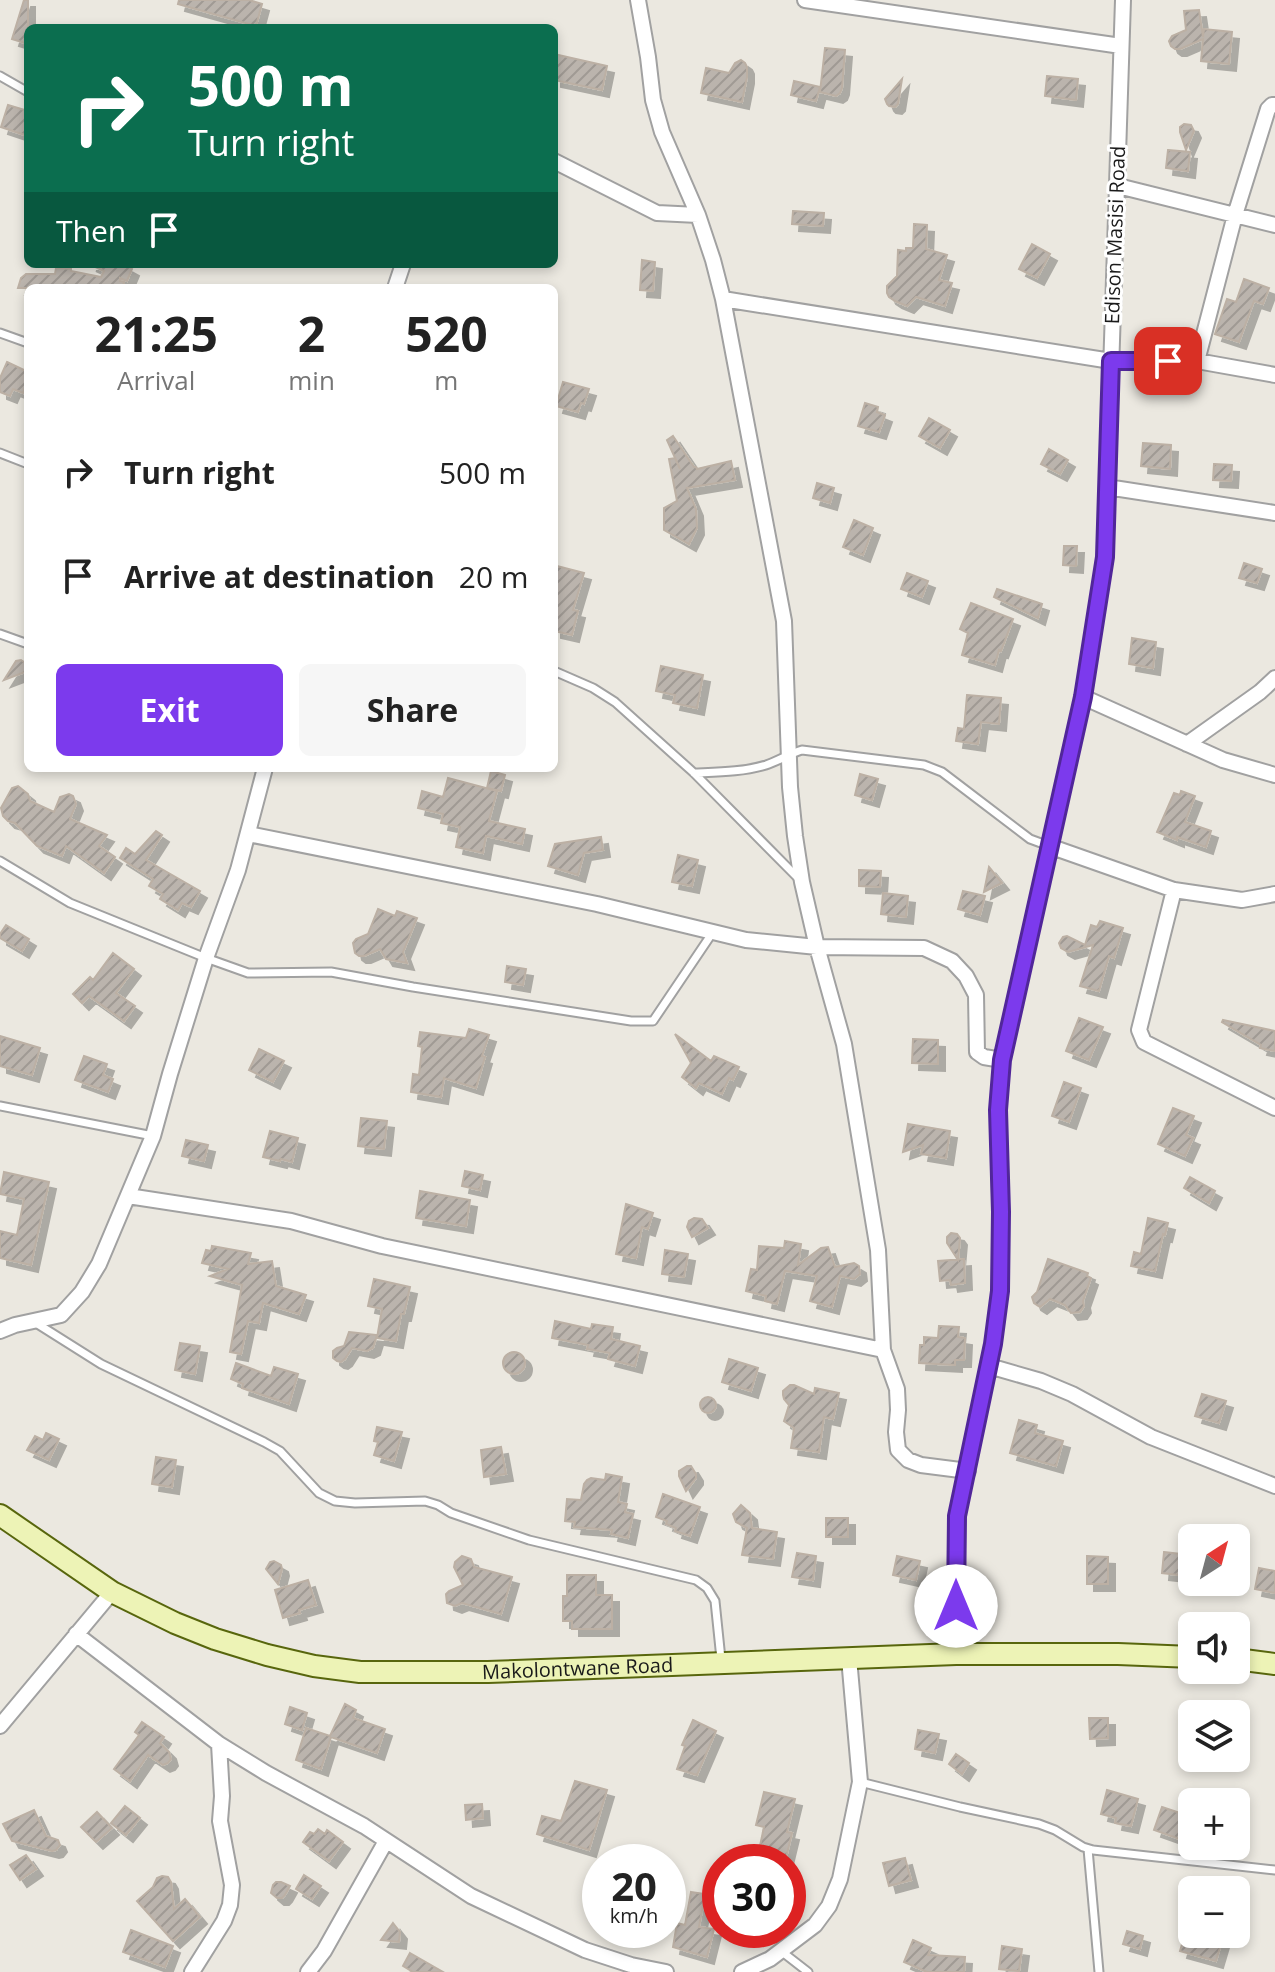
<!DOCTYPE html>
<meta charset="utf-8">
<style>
body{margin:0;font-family:"Open Sans",sans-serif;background:#f6f6f6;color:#222;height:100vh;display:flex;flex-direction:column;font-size:30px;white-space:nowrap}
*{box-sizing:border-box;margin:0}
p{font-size:26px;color:#767676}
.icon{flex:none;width:44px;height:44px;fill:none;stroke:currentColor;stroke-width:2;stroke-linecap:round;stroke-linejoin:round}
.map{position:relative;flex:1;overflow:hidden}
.details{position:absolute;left:24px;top:284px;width:534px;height:488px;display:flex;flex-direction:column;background:#fff;border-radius:12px;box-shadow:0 4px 12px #0003}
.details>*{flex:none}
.guide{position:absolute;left:24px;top:24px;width:534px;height:244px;border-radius:12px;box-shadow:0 4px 12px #0003;background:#0b6e4f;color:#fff;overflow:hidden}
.needle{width:52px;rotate:36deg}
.buttons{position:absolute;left:1178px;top:1524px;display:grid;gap:16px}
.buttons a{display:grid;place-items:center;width:72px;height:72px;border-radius:12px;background:#fff;box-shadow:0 4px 12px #0003;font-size:40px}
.speed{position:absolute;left:582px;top:1844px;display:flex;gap:16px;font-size:40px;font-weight:700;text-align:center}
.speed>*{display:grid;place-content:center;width:104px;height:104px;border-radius:50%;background:#fff;box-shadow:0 4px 12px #0003;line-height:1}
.speed small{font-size:20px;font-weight:400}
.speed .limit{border:12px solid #d22;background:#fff;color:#111}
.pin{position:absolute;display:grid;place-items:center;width:68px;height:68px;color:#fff;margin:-34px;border-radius:16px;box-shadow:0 4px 12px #0006}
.me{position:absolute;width:88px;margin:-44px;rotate:0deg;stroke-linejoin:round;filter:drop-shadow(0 0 6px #0008)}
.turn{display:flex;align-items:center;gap:28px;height:168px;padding:0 32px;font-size:36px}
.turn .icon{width:104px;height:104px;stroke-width:2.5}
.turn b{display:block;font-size:56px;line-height:68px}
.then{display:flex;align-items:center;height:76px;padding:0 32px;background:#0003;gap:16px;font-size:30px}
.eta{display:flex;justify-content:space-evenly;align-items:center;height:136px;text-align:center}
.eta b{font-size:48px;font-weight:700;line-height:56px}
.button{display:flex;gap:16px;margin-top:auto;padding:16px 32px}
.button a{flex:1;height:92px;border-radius:12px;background:#7c3aed;color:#fff;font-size:32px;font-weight:700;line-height:92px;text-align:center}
.button a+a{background:#f6f6f6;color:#222}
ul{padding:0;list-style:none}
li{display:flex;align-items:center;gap:24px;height:104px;padding:0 32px}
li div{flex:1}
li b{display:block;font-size:30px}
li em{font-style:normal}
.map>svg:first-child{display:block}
.building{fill:url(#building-hatch);stroke:#bcb0a4;stroke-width:2;filter:url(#shadow)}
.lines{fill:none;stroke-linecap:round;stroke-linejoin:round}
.lane-casing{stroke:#a1a1a1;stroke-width:11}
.street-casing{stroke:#a1a1a1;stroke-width:18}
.secondary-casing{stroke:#58660d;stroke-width:24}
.lane{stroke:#fff;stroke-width:7}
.street{stroke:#fff;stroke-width:14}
.secondary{stroke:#edf3b6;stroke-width:20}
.route-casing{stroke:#51269a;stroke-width:20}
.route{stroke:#7c3aed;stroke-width:14}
.labels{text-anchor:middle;stroke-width:6;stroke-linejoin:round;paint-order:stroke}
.street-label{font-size:20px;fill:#1a1a1a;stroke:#fff}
</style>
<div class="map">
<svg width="1275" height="1972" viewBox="0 0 1275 1972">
<defs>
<pattern id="building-hatch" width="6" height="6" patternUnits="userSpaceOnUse" patternTransform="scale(2)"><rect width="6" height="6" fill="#bbb4ad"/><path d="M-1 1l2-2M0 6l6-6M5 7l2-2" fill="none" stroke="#a09a94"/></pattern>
<filter id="shadow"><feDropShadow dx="7" dy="7" stdDeviation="0" flood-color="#0004"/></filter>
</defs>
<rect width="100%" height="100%" fill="#ebe8e0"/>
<path class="building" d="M24,0h4v44l-16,-5z
M179,0h70l13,4 -6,22 -78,-22z
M1199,10l4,27 1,-8 28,3 -3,32 -28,-3 2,-22 -23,10h-5l-4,-3 -2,-5 3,-5 14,-6 -2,-19z
M825,48l20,2 -3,38 -2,5 -4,3 -16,-4z
M554,54l53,12 -5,24 -48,-10z
M741,60l4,3 2,4v10l-5,25 -41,-9 5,-25 23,5 6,-10z
M1047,76l31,3 -2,21 -31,-4z
M902,79l-4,25 -3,3 -6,-1 -2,-2 -2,-5z
M794,81l26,6 -4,14 -25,-6z
M8,105l20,6v25l-27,-9z
M1184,124l7,1 3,6 -8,19 -6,-18v-5z
M1168,150l22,2 -2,19 -22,-3z
M793,211l31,2 -1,13 -31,-2z
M914,224l13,1 -1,24 21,6 -8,25 13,3 -7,23 -29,-9 -9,9 -12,-5 -6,-4 -2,-4v-7l10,-10 1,-26 8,1v-3h7z
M1032,244l18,10 -13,24 -18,-9z
M642,260l13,2 -2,29 -13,-1z
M89,264h34l9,5 -5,12 -7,-3v3l4,1v6h-106l3,-10 5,-4h29l1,-6 15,1v2l30,6 3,-6z
M1244,279l25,9 -6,16 -9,-3 -15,41 -24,-8 12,-35 9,3z
M7,362l21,10v9l-5,12 -10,-4 -3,7 -10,-4v-14z
M563,382l26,7 -5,15 -3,-1 -3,9 -22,-6z
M865,403l13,4 -1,5 8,3 -6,17 -21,-6z
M929,418l21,12 -10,18 -21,-12z
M673,436l21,31h2l1,2 34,-8 4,19 -48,8 9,21 1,19 -8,16 -25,-14v-22l13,-7 -8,-42 6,-1 5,11 -13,-29z
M1143,443l28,2 -1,24 -29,-3z
M1049,449l19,11 -8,14 -19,-10z
M1214,464l18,1 -1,16 -18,-1z
M817,483l17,5 -4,15 -17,-5z
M854,520l19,8 -10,27 -20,-8z
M1064,546h13l-1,20 -13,-1z
M1244,563l18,6 -5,14 -18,-5z
M557,566l27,7 -11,37 5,1 -6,24 -18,-4v-55z
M907,573l21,8 -6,16 -21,-8z
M997,589l45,15 -4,14 -44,-21z
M971,603l42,16 -12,32 -2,-1 -4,15 -33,-10 6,-22 -8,-4z
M1132,638l24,4 -3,26 -24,-4z
M21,660l6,4 -2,8 -21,8 12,-19z
M661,666l42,9 -6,33 -24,-5 2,-8 -19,-4z
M967,695l34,3 -2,26 -18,-2 -3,22 -22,-3 2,-13 6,1z
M491,771l14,4 -4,16 -14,-3z
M860,774l18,5 -6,21 -17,-5z
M448,778l49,13 -8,30 36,8 -3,15 -36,-8 -3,17 -27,-6 4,-20 -19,-4 2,-9 -25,-6 4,-17 21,6z
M18,786l10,8 2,7 24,11 6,-15 9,-3 4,2 3,8 -6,15 37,16 -8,11 16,11 -11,16 -38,-27 -4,10 -25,-10 -22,-23 -7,-2 -5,-5 -2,-8 11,-20z
M1181,791l14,5 -10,26 26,9 -5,16 -29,-10v3l-20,-8 17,-39 6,2z
M156,831l6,4 -16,25 54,31 -9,16 -9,-4 -4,7 -18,-11 3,-5 -14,-8 4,-7 -33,-21 6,-10 9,6z
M601,837l2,13 -19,3 -6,22 -30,-9 7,-22z
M678,855l20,5 -6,26 -20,-4z
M989,867l13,16 -18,9z
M859,870l22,1 -1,16 -21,-1z
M963,891l22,5 -5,19 -22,-6z
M883,893l25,3 -2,21 -25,-3z
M378,909l17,7 2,-5 20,7 -14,34 4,11 -21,-4 -6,-10 -16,7h-5l-4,-3 -2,-10 3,-4 12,-5z
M1100,921l23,7 -9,30 -5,-2 -10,35 -19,-5 13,-41 -25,7 -7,-4 -2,-5 4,-6 4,-1 18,9 6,-20 6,2z
M6,925l23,14 -7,12 -22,-13v-4z
M113,953l21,16 -18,24 19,13 -11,15 -35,-25 -7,7 -9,-9 17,-17 3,3z
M507,966l19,3 -3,16 -18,-3z
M1079,1018l24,9 -14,33 -23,-9z
M1223,1020l52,11v20l-15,-3 1,-3 -39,-23z
M469,1029l20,6 -7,21 3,1 -9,31 -32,-10 -3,19 -30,-5 2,-18 6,1 3,-28 -4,-1 2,-14 46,6z
M675,1034l36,27 3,-5 25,11 -6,13 -4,-2 -7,16 -23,-11 -3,5 -14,-11 9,-14z
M0,1036l40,12 -8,27 -32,-9z
M913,1039l25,1v24l-26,-1z
M259,1049l25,12 -11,21 -24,-12z
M84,1056l23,8 -4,11 10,4 -5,13 -33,-12z
M1064,1082l17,6 -12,34 -17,-6z
M1173,1108l21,8 -8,19 7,3 -8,18 -27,-12z
M361,1118l26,3 -3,28 -26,-3z
M908,1124l42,7 -4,27 -25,-4 2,-9 -20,7z
M270,1131l28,7 -6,24 -11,-3 -1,2 -17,-4z
M186,1140l22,5 -4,16 -22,-5z
M465,1171l18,4 -3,15 -18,-4z
M4,1172l45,10 -18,83 -31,-7v-27l17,4 7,-36 -24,-5z
M1190,1177l25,14 -6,12 -25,-15z
M420,1191l50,9 -4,26 -50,-8z
M626,1204l27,9 -5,16 -6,-2 -6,31 -20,-4z
M694,1218l8,1 6,9 -16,9 -5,-10 2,-6z
M1148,1218l20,5 -3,12 -2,-1 -8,37 -24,-5 3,-14 7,2z
M951,1233l6,1 3,4 -2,22 -11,-17v-6z
M785,1241l16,3 -3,21 23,-17 7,-1 7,20 19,-4 5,3 1,8 -6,5 -14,-3 -8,31 -22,-6 7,-25 -32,-5 -8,33 -12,-3 1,-5 -20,-5 5,-22 6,1 2,-24 25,2z
M212,1246l39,7 -3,11 24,-3 4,25 30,9 -7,19 -36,-11 -4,20 -11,-2 -7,33 -11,-2 12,-67 -32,-9 18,-7 -26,-6 4,-13 5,1z
M665,1250l23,4 -4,23 -22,-3z
M964,1259l1,24 -14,2 -1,-5 -10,1 -2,-20z
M1048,1259l40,14 -1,3 4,2 -8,23 1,5 -4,6 -9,1 -6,-8 -15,-6 -10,8 -6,-4 -2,-6 5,-5z
M374,1279l36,8 -6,27h-3l-5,27 -19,-3 5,-29 -14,-3z
M555,1321l36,8 1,-5 21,3 -2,12 29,7 -5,20 -27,-7 2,-6 -23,-4 1,-4 -36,-7z
M939,1326l20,1 -1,10 7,1 -1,22h-9v5l-36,-2 1,-18h4v-8l14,1z
M349,1332l28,3 -4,13 -6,3 -15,-3 -7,11 -4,3 -4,-1 -4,-3v-7l4,-3 7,-2z
M180,1343l20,3 -5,28 -20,-4z
M503 1363a11 11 0 1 1 22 0a11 11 0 1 1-22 0Z
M729,1359l29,9 -7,23 -29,-9z
M236,1363l35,13 3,-9 24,7 -9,30 -47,-16 1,-4 -12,-5z
M790,1385h4l20,9 1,-6 24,5 -6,26 -9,-2 -5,35 -28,-4 3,-20 -10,-7 5,-16 -5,-6 -1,-4v-4z
M1202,1394l24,7 -7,22 -24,-7z
M700 1405a8 8 0 1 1 16 0a8 8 0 1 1-16 0Z
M1019,1420l18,5 -2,8 28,8 -7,25 -46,-13z
M377,1427l25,5 -8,29 -20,-6 4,-13 -4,-1z
M46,1433l13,6 -10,21 -22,-10 8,-14 8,4z
M501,1447l5,27 -22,3 -3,-27z
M156,1457l20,3 -4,27 -20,-3z
M687,1466h4l5,8v4l-10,13 -7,-15v-5z
M606,1474l16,3 -4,25 9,2 -2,8 8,2 -5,24 -17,-4 1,-4 -38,-3 1,-5 -10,-1 2,-22 14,1 3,-16 3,-4 4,-2 14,2z
M663,1494l37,13 -10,29 -15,-5 1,-3 -10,-4 1,-3 -11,-4z
M741,1505l9,8 2,15 25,4 -4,27 -31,-4 5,-27 -11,-6 -3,-8z
M826,1518h22v19h-22z
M1164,1552l25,3 -2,21 -25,-3z
M797,1553l19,3 -3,24 -21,-3z
M462,1556l9,3 3,8 38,10 -11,37 -39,-11 -7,3 -8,-3 -1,-9 3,-3 14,-6 -9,-18 1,-5z
M897,1556l23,5 -4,19 -23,-5z
M1087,1556l21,1v27h-21z
M274,1561l7,4 1,4 -4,15 -12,-15 4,-7z
M1259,1568l16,3v22l-20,-4z
M567,1575h29v20h16v34h-40v-8h-9v-25h4z
M308,1580l8,25 -17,5 1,3 -17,5 -8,-28z
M345,1704l11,6 -3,8 32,11 -8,24 -46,-16 -10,32 -25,-9 10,-32 24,8z
M290,1707l17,6 -5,17 -17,-6z
M1089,1718h19v20l-18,1z
M693,1720l23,11 -19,44 -20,-6 8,-23 -3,-1z
M142,1722l22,15 -4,6 9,9 2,7 -3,4 -5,2 -15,-10 -18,26 -16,-12 25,-34 -4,-3z
M918,1730l21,4 -4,19 -20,-4z
M956,1754l13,9 -7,11 -13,-10z
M575,1781l32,9 -18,60 -52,-16 5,-18 19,5z
M1107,1790l31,9 -7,27 -16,-3 1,-5 -15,-4z
M764,1792l31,7 -8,33 5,1 -7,29h-18l-10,-2 7,-33 -8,-2z
M482,1804l1,14 -17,2 -1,-15z
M125,1806l15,12 -14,17 -15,-12z
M1162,1807l30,10v13l-4,12 -34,-12z
M34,1810l12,26 12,4 2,5 -4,5 -4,1 -40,-10 -9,-17z
M97,1812l15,16 -16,14 -15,-15z
M318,1829l7,5 2,-4 16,12 -14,19 -26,-19 7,-10 4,2z
M26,1855l10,14 -16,11 -10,-15z
M905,1858l6,22 -22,6 -6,-23z
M304,1875l17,11 -9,13 -16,-10z
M162,1876l6,1 3,5 3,27 11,-10 15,18 -27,24 -36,-40 16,-14 4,-9z
M276,1882h5l9,4 -5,9 -3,3h-5l-6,-5 2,-8z
M691,1892l14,2 -6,33 15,2 -7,28 -34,-10 4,-24 8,2z
M393,1923l7,9 -1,10 -18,-2z
M131,1930l42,16 -8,21 -42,-15z
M1127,1931l16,5 -3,13 -17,-5z
M1185,1934h39l-8,27 -36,-10z
M913,1940l18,8 -3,7 37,2 -1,15h-37l-23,-10z
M1002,1946l20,3 -3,22 -20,-2z
M410,1953l33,19h-30l-10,-6z"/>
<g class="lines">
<defs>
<path id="lane" d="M0,76l28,16
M0,333l28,10
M0,453l28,11
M0,634l28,10
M554,671l39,17 22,14 79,71 104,105
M694,773c24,-1 49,-1 72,-8 12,-4 23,-11 36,-15l122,15 18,7 88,67 19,7
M0,861l70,42 136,55 42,15 83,-1 82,15 218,34h22l60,-89
M0,1106l153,30
M36,1323l65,41 163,78 16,9 39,42 16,8 20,2 70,-2 13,4 13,8 78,27 167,40 11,8 8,13 6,58
M860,1782l100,25 79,17 16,6 28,17 10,3 182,20
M1088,1849l11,123
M781,1951l27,21"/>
<path id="street" d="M638,0l10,57 5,43 9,32 36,83
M805,0l316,46
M554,161l103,52 41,2 15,45 10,39 61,322 6,166 5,49 7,46 15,65 27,97 34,206 5,100 14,39 1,21 -2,22 2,18 10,10 13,5 47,6
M1118,186l157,39
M395,288l8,-24
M723,299l388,62h86l78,14
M1197,361l38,-146 33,-106 4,-4h3
M1107,487l168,26
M1083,697l140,63 52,15
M1187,744l73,-52 15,-14
M248,834l349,70 149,36 71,7 107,1 28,13 14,15 10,19 1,57 7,5 18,3
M1049,846l125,44 68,10 33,-6
M1174,890l-35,140 5,12 131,66
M128,1196l163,25 91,25 501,104
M0,1331l15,-6 46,-10 21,-23 17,-28 54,-128 17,-62 36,-116 32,-88 27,-102
M989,1366l52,15 31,13 79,43 124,49
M76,1634l143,110 47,29 98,53 107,70 114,54 46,15 35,7
M956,1654l1,-138 36,-172 7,-53 1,-55 -3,-126 4,-50 81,-363 22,-140 18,-557
M0,1726l112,-134
M192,1972l32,-51 6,-16 2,-20 -12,-64 2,-25 -3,-52
M308,1972l16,-21 62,-110
M742,1972l28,-13 45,-34 14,-19 11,-27 20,-97 -11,-124"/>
<g id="secondary">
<path id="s1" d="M0,1515l112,77 63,31 40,16 52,16 47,11 46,6h128l468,-18h162l74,3"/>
<path d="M1236,1659l39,5"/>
</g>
</defs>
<use href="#lane" class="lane-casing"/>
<use href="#street" class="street-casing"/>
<use href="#secondary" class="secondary-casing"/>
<use href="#lane" class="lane"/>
<use href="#street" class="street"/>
<use href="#secondary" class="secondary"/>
</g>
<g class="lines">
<defs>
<path id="route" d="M956,1606l1,-90 36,-172 7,-53 1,-79 -3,-102 4,-50 81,-363 22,-140 6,-196h57"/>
</defs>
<use href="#route" class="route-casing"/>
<use href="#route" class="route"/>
</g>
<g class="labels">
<g class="street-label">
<text transform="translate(1115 235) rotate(-88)" y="7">Edison Masisi Road</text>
<text dy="7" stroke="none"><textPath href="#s1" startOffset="616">Makolontwane Road</textPath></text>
</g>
</g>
</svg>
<div class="buttons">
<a><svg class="needle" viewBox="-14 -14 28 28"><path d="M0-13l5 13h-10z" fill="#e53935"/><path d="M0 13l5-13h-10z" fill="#767676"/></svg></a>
<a><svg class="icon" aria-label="sound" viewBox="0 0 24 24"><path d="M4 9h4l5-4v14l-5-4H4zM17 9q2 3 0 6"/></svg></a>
<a><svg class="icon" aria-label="layers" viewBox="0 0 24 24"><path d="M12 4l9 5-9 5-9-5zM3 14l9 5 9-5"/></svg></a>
<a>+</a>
<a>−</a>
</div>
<div class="speed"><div>20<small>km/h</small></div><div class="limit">30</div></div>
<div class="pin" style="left:1168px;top:361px;background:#d93025"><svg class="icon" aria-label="arrive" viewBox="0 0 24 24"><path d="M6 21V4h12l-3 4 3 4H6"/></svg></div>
<svg class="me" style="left:956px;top:1606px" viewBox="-20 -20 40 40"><circle r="19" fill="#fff"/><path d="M0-13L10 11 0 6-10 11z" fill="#7c3aed"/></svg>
<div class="guide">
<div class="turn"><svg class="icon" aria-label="right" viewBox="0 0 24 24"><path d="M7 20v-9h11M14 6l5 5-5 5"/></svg><div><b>500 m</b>Turn right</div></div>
<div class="then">Then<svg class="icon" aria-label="arrive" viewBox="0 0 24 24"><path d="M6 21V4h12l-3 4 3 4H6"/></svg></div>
</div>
<section class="details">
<div class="eta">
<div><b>21:25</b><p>Arrival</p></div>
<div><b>2</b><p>min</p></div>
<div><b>520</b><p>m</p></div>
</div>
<ul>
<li><svg class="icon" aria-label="right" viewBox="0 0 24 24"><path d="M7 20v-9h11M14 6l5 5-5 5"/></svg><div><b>Turn right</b></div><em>500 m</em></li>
<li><svg class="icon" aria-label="arrive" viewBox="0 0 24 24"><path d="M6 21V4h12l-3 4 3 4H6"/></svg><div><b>Arrive at destination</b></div><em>20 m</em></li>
</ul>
<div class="button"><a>Exit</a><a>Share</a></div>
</section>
</div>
